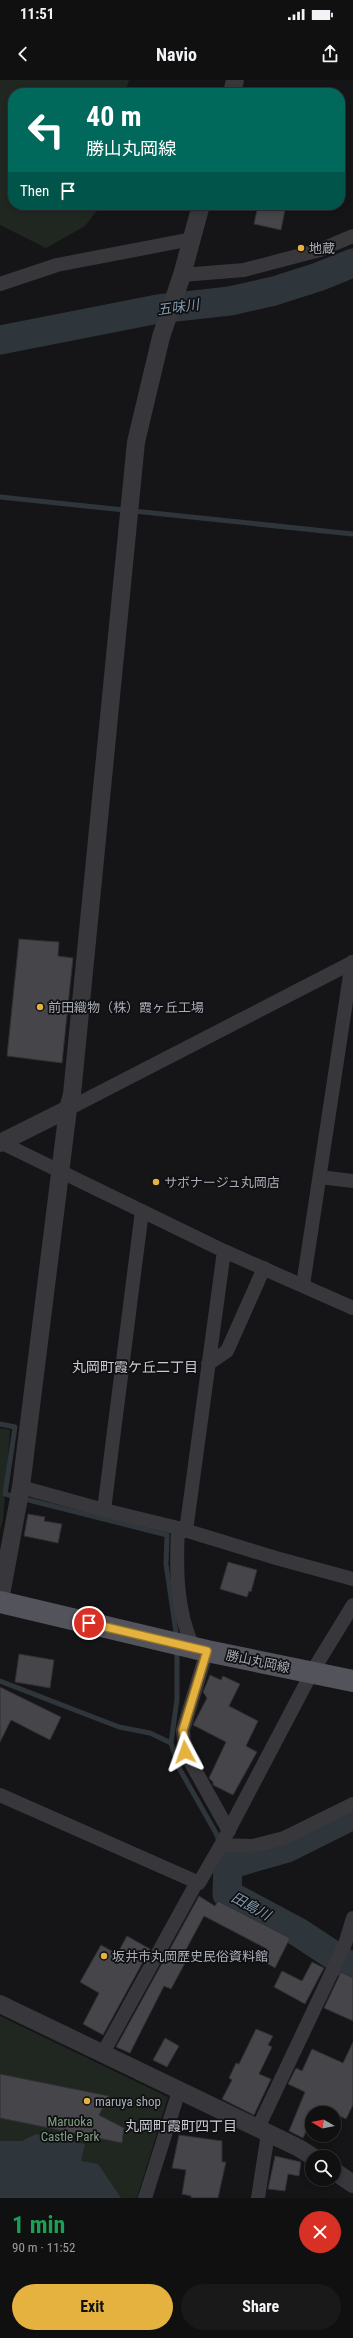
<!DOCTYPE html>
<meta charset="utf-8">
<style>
body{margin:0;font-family:"Roboto Condensed","Noto Sans JP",sans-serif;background:#19191a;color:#f1f3f6;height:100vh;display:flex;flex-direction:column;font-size:15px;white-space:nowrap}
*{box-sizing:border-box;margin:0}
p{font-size:13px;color:#9c9d9f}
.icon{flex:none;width:22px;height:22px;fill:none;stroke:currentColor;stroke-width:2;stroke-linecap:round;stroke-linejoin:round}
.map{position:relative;height:2118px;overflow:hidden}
.sheet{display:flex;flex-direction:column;background:#101011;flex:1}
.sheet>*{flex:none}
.top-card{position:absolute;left:8px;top:8px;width:337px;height:122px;border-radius:16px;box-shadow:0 2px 6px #0003,0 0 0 1px #303031;background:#00695c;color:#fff;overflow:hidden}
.needle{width:26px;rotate:279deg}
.controls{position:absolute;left:305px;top:2026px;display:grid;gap:8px}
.controls a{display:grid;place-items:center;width:36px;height:36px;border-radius:50%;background:#101011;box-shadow:0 2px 6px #0003,0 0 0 1px #303031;font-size:20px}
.pin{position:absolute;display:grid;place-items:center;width:34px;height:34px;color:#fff;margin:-17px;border:2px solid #fff;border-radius:50%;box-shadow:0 1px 4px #0007}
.me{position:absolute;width:44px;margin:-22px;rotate:356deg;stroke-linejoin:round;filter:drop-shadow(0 0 3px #0008)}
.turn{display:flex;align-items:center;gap:14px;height:84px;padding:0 12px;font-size:18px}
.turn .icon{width:52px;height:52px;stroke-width:2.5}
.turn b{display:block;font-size:28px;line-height:34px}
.then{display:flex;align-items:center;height:38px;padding:0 12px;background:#0003;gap:8px;font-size:15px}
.round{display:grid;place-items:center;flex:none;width:42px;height:42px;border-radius:21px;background:#19191a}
.headline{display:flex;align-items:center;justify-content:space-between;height:68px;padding:0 12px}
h1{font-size:24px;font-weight:700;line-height:30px;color:#1e9e55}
.primary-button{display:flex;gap:8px;margin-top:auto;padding:8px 12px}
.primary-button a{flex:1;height:46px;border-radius:24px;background:#e5b240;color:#111;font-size:16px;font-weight:700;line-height:46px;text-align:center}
.primary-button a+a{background:#19191a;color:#f1f3f6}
.status{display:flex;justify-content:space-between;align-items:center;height:28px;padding:0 20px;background:#101011;direction:ltr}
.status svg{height:11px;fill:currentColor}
header{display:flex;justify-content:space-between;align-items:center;height:52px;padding:0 12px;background:#101011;font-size:18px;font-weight:700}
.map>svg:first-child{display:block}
.green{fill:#202721}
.water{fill:#2e363c}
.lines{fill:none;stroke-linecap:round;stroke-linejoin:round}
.stream{stroke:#2e363c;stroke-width:5}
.river{stroke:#2e363c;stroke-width:29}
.building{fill:#45454a;stroke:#303033}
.minor{stroke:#37373c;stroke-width:14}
.tertiary{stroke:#37373c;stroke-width:18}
.primary{stroke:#53545b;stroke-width:22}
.route-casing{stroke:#95742a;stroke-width:10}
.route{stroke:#e5b240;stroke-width:7}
.poi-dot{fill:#e5b240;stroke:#101012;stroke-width:1.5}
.labels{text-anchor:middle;stroke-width:3.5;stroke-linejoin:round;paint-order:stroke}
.poi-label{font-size:13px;fill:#a8acb6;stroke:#101012;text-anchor:start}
.street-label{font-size:13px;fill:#a8acb6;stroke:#101012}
.park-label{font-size:13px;fill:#81a083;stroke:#101012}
.water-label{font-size:14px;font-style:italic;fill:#8299af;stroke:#101012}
.neighbourhood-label{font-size:14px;fill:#c9cbd3;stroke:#101012}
</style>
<div class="status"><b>11:51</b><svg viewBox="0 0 49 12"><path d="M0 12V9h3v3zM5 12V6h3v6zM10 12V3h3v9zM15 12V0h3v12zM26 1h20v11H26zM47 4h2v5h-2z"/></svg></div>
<header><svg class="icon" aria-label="back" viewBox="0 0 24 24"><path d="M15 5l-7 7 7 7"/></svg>Navio<svg class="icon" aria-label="share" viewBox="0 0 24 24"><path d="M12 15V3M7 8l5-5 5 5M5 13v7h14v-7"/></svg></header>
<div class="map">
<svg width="353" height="2118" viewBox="0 0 353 2118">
<rect width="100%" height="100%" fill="#151517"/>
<path class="green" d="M0,0h129l-4,13h-112v112h88l-16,21 -39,22 -46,-23z
M0,1348l10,2 -7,90 -3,10z
M0,1936l168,81 -31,101h-137z"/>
<path class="water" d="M36,2054l49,10 -4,17 17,3 23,34h-121v-57h22z"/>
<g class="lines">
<path class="stream" d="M0,417l353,37
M0,1344l15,3 -10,67 162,41 -1,29 11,75
M177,1569v50l-6,44 8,25 37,65 12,32
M0,1601l119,46 31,6 21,10"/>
<path class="river" d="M0,260l158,-31 72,-8 44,-10 44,-14 35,-14
M353,1735l-66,33 -59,17 -1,29 71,38 55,36"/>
</g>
<path class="building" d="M258,125h28l-5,25 -27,-6z
M19,859l40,3 -1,14 15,2 -11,105 -55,-7z
M28,1434l17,3 -1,4 18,3 -4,19 -34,-7z
M228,1482l29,8 -6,22 -2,-1 -2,6 -27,-8z
M19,1574l35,6 -4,28 -35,-6z
M210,1595l11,5 2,-4 17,8 -11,22 29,15 -12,25 11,6 -24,43 -20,-10v-3l-4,-4 17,-36 -33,-17 14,-27 -4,-6z
M0,1607l61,30 -11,23 -39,-20 -11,22z
M199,1816l16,10 3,-5 72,37 -15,30 -14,-8 6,-11 -63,-33 -23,43 4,4 -14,26 -7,-3 -34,67 -14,-6z
M127,1856l23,13 -47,86 -20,-11 16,-31 -19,-11 21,-37 16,9z
M312,1882l12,6 -19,36 -31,-17 8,-16 20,10z
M341,1892l12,6v43l-29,-13z
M256,1949l17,7 -5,9 4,2 -13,27 12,5 -17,36 -32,-16 10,-19 -3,-2 7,-15 3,1z
M165,1958l14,8 -12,21 -14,-7z
M353,1962v63l-7,14 -28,-13 -3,7h-3v6l-9,19 -14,-7 16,-39 -17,-8 8,-16 6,3 10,-22 31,14z
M0,1994l109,22 -10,19 25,13 -2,15 -122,-25z
M179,2055l43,6v21h4l-8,36h-27v-2l-9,-2 4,-24 -14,-2z
M275,2076l26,6 -2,14 -11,-2 -3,17 -17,-2z"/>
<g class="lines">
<path class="minor" d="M182,195l62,-5 76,-20 33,-14
M0,204l57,-19 135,-26
M68,1029l285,-147
M2,1063l222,108 129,57
M320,1097l33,4
M303,1205l49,-323
M208,1284l19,-13 37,-83
M21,1407l83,23 74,18 98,30 77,21
M104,1430l38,-299
M178,1448c-2,39 -2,82 15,119
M186,1451l38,-280
M207,1571l-24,79 2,22 44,79
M0,1715l199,88 22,-38 91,-173 41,-67
M221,1765l32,1 31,-8 69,-34
M103,1973l94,-171
M258,2048l87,-184 8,-26
M145,2118l34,-107
M258,2118l10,-65"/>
<path class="tertiary" d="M232,13l3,-13
M0,1063l68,-34
M0,1520l21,-113 47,-378 4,-15 64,-652 25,-105 21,-62 19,-70
M0,1924l299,144 14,9
M334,2091l19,13"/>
<path class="primary" d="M0,1522l207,49 146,30"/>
</g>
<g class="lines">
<defs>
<path id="route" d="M89,1543l118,28 -24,79 2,22"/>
</defs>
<use href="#route" class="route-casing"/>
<use href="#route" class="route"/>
</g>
<g class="poi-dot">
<circle cx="301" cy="168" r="4"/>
<circle cx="40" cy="927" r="4"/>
<circle cx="156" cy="1102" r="4"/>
<circle cx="104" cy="1876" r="4"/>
<circle cx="87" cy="2021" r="4"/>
</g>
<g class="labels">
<g class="poi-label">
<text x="309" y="173">地蔵</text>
<text x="48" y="932">前田織物（株）霞ヶ丘工場</text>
<text x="164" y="1107">サボナージュ丸岡店</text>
<text x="112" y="1881">坂井市丸岡歴史民俗資料館</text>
<text x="95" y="2026">maruya shop</text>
</g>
<g class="street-label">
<text transform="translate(258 1581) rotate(12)" y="5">勝山丸岡線</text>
</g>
<g class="park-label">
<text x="70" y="2046">Maruoka<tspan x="70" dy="15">Castle Park</tspan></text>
</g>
<g class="water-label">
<text transform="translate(178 227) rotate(-8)" y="5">五味川</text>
<text transform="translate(251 1826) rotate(29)" y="5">田島川</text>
</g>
<g class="neighbourhood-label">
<text x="135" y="1292">丸岡町霞ケ丘二丁目</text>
<text x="181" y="2051">丸岡町霞町四丁目</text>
</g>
</g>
</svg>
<div class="controls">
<a><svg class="needle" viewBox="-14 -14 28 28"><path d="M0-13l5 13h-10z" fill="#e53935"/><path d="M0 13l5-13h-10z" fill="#9c9d9f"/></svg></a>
<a><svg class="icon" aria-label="search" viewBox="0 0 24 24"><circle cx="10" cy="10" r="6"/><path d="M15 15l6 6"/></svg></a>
</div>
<div class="pin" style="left:89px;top:1543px;background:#d93025"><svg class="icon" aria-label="arrive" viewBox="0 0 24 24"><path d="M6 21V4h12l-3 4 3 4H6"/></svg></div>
<svg class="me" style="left:185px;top:1672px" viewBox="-20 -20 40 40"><path d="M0-17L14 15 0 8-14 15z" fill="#e5b240" stroke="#fff" stroke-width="4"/></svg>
<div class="top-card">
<div class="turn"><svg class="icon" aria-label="left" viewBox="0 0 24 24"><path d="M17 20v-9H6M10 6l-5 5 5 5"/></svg><div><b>40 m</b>勝山丸岡線</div></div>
<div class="then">Then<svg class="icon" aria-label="arrive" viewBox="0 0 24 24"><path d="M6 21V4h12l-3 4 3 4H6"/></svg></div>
</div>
</div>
<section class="sheet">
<div class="headline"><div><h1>1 min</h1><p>90 m · 11:52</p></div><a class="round" style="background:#d93025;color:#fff"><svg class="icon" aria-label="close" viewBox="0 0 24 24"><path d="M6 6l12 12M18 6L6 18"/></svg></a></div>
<div class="primary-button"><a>Exit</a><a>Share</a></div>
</section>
